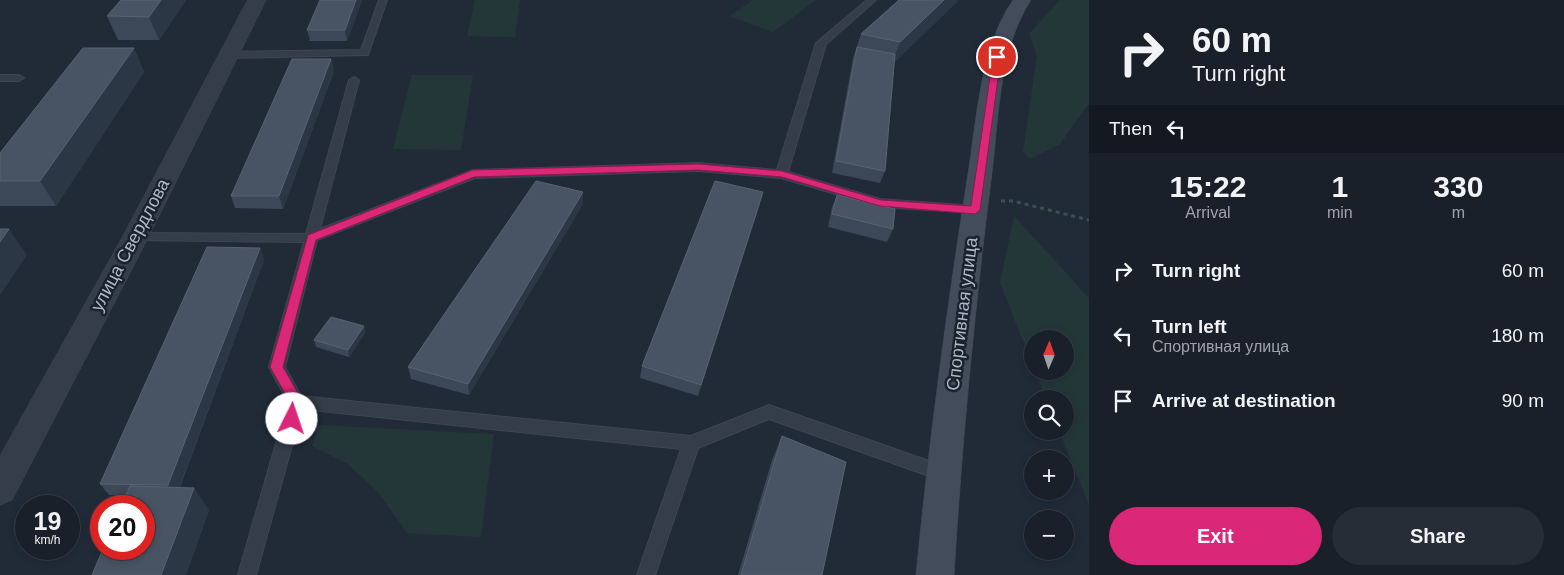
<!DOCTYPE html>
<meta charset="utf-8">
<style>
body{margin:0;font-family:Arial,sans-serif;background:#262d36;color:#f1f3f6;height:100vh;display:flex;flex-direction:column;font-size:19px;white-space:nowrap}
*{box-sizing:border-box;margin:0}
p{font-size:16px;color:#9fa3a8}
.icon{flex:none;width:28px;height:28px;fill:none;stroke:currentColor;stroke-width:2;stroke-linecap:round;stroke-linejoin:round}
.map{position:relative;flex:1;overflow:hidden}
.details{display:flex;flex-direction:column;background:#19202a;width:475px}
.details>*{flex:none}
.top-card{background:#19202a;color:#f1f3f6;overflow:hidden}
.needle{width:32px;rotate:2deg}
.controls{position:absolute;left:1024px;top:330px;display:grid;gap:10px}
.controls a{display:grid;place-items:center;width:50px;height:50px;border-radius:50%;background:#19202a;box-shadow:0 2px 8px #0003,0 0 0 1px #373e47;font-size:25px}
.speed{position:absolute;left:15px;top:495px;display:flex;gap:10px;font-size:25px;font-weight:700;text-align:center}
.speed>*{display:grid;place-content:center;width:65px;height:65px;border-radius:50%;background:#19202a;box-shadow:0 2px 8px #0003,0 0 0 1px #373e47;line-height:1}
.speed small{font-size:12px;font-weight:400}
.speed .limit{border:8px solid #d22;background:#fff;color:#111}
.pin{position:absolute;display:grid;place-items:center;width:42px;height:42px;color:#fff;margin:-21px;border:2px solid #fff;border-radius:50%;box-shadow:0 1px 5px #0007}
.me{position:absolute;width:55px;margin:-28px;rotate:4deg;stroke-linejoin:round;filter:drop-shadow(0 0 4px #0008)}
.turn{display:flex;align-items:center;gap:18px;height:105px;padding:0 20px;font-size:22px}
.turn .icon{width:65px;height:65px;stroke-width:2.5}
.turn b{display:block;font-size:35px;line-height:42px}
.then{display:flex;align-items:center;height:48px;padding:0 20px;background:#0003;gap:10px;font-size:19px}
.eta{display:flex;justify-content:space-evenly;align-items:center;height:85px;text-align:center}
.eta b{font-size:30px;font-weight:600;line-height:35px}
.cta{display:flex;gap:10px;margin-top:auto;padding:10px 20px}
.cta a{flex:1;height:58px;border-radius:30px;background:#db2777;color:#fff;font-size:20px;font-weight:600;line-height:58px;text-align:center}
.cta a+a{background:#262d36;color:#f1f3f6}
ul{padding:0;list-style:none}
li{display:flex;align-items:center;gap:15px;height:65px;padding:0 20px}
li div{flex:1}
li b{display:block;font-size:19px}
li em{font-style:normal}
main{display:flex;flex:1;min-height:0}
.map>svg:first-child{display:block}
.green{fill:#233739}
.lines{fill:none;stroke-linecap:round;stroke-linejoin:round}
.lane-casing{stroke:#3e4652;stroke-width:2}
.street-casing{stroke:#3e4652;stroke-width:1}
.secondary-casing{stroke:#3e4652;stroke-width:1}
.path{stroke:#3c5051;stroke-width:3;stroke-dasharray:4 4;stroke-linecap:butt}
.lane{fill:#353d49;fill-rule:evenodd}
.street{fill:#353d49;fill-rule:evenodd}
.secondary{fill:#434c5b;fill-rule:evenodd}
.wall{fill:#3c4757}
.shaded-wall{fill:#2c3746}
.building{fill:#485463;stroke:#586372}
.route{fill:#db2777;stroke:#8e194d}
.labels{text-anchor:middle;stroke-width:5;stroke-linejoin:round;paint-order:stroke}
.street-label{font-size:18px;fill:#afb8c5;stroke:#1a222d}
</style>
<main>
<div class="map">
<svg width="1089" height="575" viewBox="0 0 1089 575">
<rect width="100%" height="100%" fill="#212b38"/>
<path class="green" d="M475,0h45l-5,37 -48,-1z
M753,0h63l-43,32 -43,-16z
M1060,0h29v103l-29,41 -30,15 -7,-7 14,-96 -8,-22z
M412,75h61l-12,75 -68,-1z
M1014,216l75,82v207l-30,-74h6v-32h-19l-11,-28h30v-32h-33v25l-32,-81z
M318,425l176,9 -13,103 -74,-4 -29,-41 -30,-28 -36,-18z"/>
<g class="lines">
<defs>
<path id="lane" d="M379,0h8l-19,55 -139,3 -5,-3 5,-3 132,-2z
M867,0h9l-50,44 -38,128 92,27 95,7 4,1 2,3 -2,3 -99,-6 -99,-29 -83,-7 -223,7 -158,62 -32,127 16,29 390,40 78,-31 180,63 2,5 -2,5 -6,3 -174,-62 -71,29 -43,127h-18l44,-126 -379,-40 -46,166h-18l50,-173 -19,-35 35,-125 -168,-2 -5,-1 -1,-3 1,-3 175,1 43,-154 5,-3 5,3 -39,149 153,-59 225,-7 79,7 39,-127z
M0,75h19l5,3 -5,3h-19z"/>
<path id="street" d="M248,0h18l-117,236 -137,264 -12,5v-49l123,-220z"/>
<path id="secondary" d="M1013,0h18c-32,49 -32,115 -39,172 -17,134 -30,268 -38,403h-38c13,-134 31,-268 52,-401 9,-56 12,-126 45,-174z"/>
</defs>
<use href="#lane" class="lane-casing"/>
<use href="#street" class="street-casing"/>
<use href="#secondary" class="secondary-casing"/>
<path class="path" d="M1001,201h12l76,19"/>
<use href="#lane" class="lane"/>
<use href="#street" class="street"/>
<use href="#secondary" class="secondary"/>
</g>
<path class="wall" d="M121,0h65l-27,40h-41l-11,-24z
M362,0l-15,41h-37l-3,-11z
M899,0h60l-65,62 -9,109 -5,12 -48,-10 21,-115 8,-24z
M134,48l10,24 -88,134h-56v-53z
M331,59l3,12 -51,138 -48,-1 -4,-12z
M837,195l56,34 -6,13 -59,-15 4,-20z
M583,204l-114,191 -58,-16 -3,-12z
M760,204l-62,192 -58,-18 2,-12z
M260,248l4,12 -84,227 29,23 -23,65h-94l34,-79 -17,-1 -9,-11z
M364,326l1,7 -16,24 -33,-10 -2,-7z
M782,436l40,139h-84l34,-115z"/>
<path class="shaded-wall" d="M161,0h25l-27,40 -10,-23z
M356,0h6l-15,41 -2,-11z
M944,0h15l-68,66 9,-24z
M134,48l10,24 -88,134 -16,-25z
M331,59l3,12 -51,138 -4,-13z
M583,192v12l-114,191 -1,-11z
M763,192l-3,12 -62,192 3,-11z
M9,229l18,26 -27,40v-53z
M260,248l4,12 -88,236 -8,-11z
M364,326l1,7 -16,24 -1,-7z
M194,488l15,22 -23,65h-25z"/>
<path class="building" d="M121,0h40l-12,17 -42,-1z
M320,0h36l-11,30h-38z
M899,0h45l-44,42 -39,-8z
M857,47l38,7 -10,117 -49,-10z
M83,48h51l-94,133h-40v-28z
M292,59h39l-52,137h-48z
M536,181l47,11 -115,192 -60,-17z
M715,181l48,11 -62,193 -59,-19z
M837,195l58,14 -2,20 -61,-15z
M0,229h9l-9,13z
M207,247l53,1 -92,237 -68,-1z
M331,317l33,9 -16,24 -34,-10z
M782,436l64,26 -24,113h-81z
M130,486l64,2 -33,87h-69l11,-26h41v-43h-23z"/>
<path class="route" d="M997,54l4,3 -21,153 -5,4 -95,-8 -98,-29 -84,-7 -224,7 -158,63 -33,127 20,35 -7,21 -4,2 -5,-2 -2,-4 5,-17 -20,-35 38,-132 165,-65 225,-6 84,7 99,29 90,6 22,-149z"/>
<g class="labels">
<g class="street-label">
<text transform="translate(130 245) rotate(-62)" y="6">улица Свердлова</text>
<text transform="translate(962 314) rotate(-83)" y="6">Спортивная улица</text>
</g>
</g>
</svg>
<div class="controls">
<a><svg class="needle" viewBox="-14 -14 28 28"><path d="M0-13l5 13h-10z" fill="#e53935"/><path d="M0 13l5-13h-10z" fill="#9fa3a8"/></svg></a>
<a><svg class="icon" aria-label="search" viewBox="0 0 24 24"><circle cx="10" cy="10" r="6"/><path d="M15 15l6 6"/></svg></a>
<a>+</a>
<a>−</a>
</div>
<div class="speed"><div>19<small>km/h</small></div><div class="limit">20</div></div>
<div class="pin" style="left:997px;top:57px;background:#d93025"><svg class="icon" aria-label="arrive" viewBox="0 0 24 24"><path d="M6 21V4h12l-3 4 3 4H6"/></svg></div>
<svg class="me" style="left:292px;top:419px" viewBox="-20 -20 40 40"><circle r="19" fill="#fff"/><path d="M0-13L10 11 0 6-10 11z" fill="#db2777"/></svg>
</div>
<section class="details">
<div class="top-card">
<div class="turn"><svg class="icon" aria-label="right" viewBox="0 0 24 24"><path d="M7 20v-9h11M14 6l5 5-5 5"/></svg><div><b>60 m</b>Turn right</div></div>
<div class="then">Then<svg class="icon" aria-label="left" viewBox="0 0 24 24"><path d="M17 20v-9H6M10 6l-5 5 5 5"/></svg></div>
</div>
<div class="eta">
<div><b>15:22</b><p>Arrival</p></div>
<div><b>1</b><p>min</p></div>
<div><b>330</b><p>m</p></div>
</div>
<ul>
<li><svg class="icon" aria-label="right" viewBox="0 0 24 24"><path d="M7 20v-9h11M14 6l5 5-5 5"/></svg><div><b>Turn right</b></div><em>60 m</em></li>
<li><svg class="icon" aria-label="left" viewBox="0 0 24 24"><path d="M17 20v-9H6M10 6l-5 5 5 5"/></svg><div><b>Turn left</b><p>Спортивная улица</p></div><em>180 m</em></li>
<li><svg class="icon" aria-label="arrive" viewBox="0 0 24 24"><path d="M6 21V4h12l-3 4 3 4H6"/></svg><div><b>Arrive at destination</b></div><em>90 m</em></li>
</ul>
<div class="cta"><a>Exit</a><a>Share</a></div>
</section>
</main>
